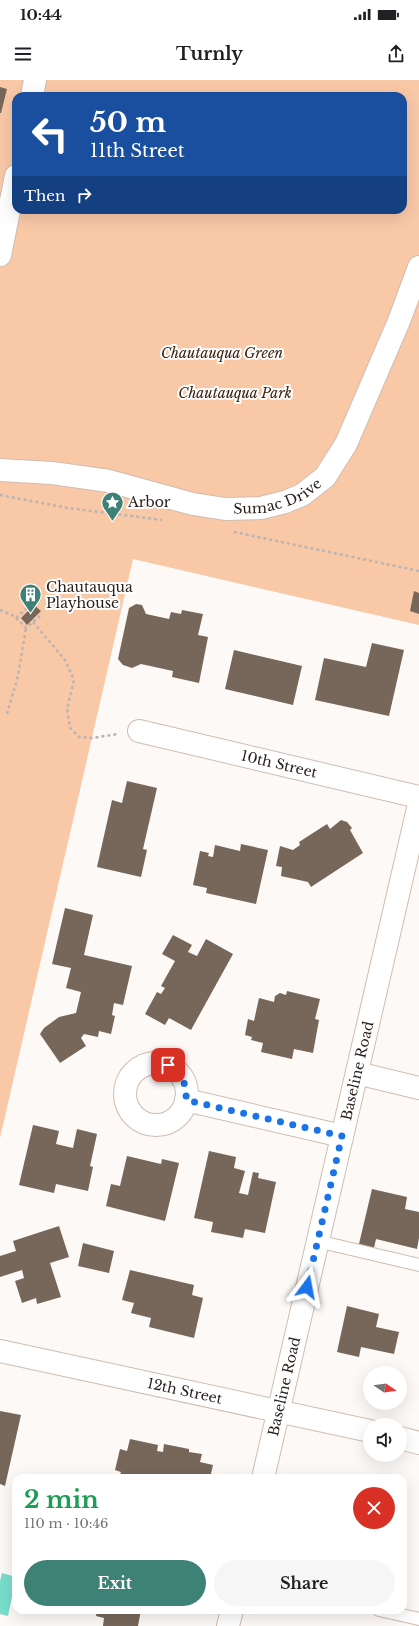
<!DOCTYPE html>
<meta charset="utf-8">
<style>
body{margin:0;font-family:"Libre Baskerville",serif;background:#f6f6f6;color:#202124;height:100vh;display:flex;flex-direction:column;font-size:15px;white-space:nowrap}
*{box-sizing:border-box;margin:0}
p{font-size:13px;color:#757577}
.icon{flex:none;width:22px;height:22px;fill:none;stroke:currentColor;stroke-width:2;stroke-linecap:round;stroke-linejoin:round}
.map{position:relative;flex:1;overflow:hidden}
.side{position:absolute;left:12px;top:1394px;width:395px;height:140px;display:flex;flex-direction:column;background:#fff;border-radius:12px;box-shadow:0 4px 16px #0002}
.side>*{flex:none}
.banner{position:absolute;left:12px;top:12px;width:395px;height:122px;border-radius:12px;box-shadow:0 4px 16px #0002;background:#1a4fa0;color:#fff;overflow:hidden}
.needle{width:26px;rotate:103deg}
.buttons{position:absolute;left:363px;top:1286px;display:grid;gap:8px}
.buttons a{display:grid;place-items:center;width:44px;height:44px;border-radius:50%;background:#fff;box-shadow:0 4px 16px #0002;font-size:20px}
.pin{position:absolute;display:grid;place-items:center;width:34px;height:34px;color:#fff;margin:-17px;border-radius:8px;box-shadow:0 2px 6px #0006}
.me{position:absolute;width:44px;margin:-22px;rotate:13deg;stroke-linejoin:round;filter:drop-shadow(0 0 3px #0008)}
.turn{display:flex;align-items:center;gap:14px;height:84px;padding:0 12px;font-size:18px}
.turn .icon{width:52px;height:52px;stroke-width:2.5}
.turn b{display:block;font-size:28px;line-height:34px}
.then{display:flex;align-items:center;height:38px;padding:0 12px;background:#0003;gap:8px;font-size:15px}
.round{display:grid;place-items:center;flex:none;width:42px;height:42px;border-radius:21px;background:#f6f6f6}
.headline{display:flex;align-items:center;justify-content:space-between;height:68px;padding:0 12px}
h1{font-size:24px;font-weight:700;line-height:30px;color:#1e9e55}
.button{display:flex;gap:8px;margin-top:auto;padding:8px 12px}
.button a{flex:1;height:46px;border-radius:24px;background:#3e8277;color:#fff;font-size:16px;font-weight:700;line-height:46px;text-align:center}
.button a+a{background:#f6f6f6;color:#202124}
.status{display:flex;justify-content:space-between;align-items:center;height:28px;padding:0 20px;background:#fff;direction:ltr}
.status svg{height:11px;fill:currentColor}
header{display:flex;justify-content:space-between;align-items:center;height:52px;padding:0 12px;background:#fff;font-size:18px;font-weight:700}
.map>svg:first-child{display:block}
.green{fill:#f9c8a7;fill-rule:evenodd}
.water{fill:#79decc}
.building{fill:#77665a}
.lines{fill:none;stroke-linecap:round;stroke-linejoin:round}
.lane-casing{stroke:#d0bdb0;stroke-width:14}
.street-casing{stroke:#d0bdb0;stroke-width:24}
.secondary-casing{stroke:#d0bdb0;stroke-width:24}
.path{stroke:#bab4b2;stroke-width:2.5;stroke-dasharray:3 3;stroke-linecap:butt}
.lane{stroke:#fff;stroke-width:12}
.street{stroke:#fff;stroke-width:22}
.secondary{stroke:#fff;stroke-width:22}
.route{stroke:#1a73e8;stroke-width:7;stroke-dasharray:0 12.6}
.labels{text-anchor:middle;stroke-width:4;stroke-linejoin:round;paint-order:stroke}
.park-label{font-size:14px;font-style:italic;fill:#3c220e;stroke:#fff}
.street-label{font-size:14px;fill:#271f1b;stroke:#fff}
.poi-label{font-size:14px;fill:#271f1b;stroke:#fff;text-anchor:start}
</style>
<div class="status"><b>10:44</b><svg viewBox="0 0 49 12"><path d="M0 12V9h3v3zM5 12V6h3v6zM10 12V3h3v9zM15 12V0h3v12zM26 1h20v11H26zM47 4h2v5h-2z"/></svg></div>
<header><svg class="icon" aria-label="menu" viewBox="0 0 24 24"><path d="M4 6h16M4 12h16M4 18h16"/></svg>Turnly<svg class="icon" aria-label="share" viewBox="0 0 24 24"><path d="M12 15V3M7 8l5-5 5 5M5 13v7h14v-7"/></svg></header>
<div class="map">
<svg width="419" height="1546" viewBox="0 0 419 1546">
<rect width="100%" height="100%" fill="#fdf9f7"/>
<path class="green" d="M0,0h419v545l-286,-66 -133,579zM16,16h387v114h-387z"/>
<path class="water" d="M2,1493l14,4 -8,39 -8,-2v-33z"/>
<path class="building" d="M0,7l7,2 -6,24h-1z
M414,511l5,2v21l-9,-3z
M136,524l6,1 4,9 23,5 2,-7 10,2 1,-4 21,4 -5,21 10,2 -9,46 -27,-6 1,-6 -32,-7 -9,4 -9,-3 -5,-6 11,-51z
M34,525l7,6 -14,14 -6,-7z
M372,563l32,7 -15,66 -74,-16 9,-42 42,9z
M234,570l68,16 -9,39 -68,-16z
M127,701l30,7 -14,61 4,1 -6,27 -44,-10 15,-67 10,3z
M341,740l6,2 5,6 -2,2 13,23 -52,34 -3,-5 -27,-6 1,-9 -6,-1 4,-20 13,4 7,-5 -1,-3 28,-18 3,5z
M241,764l27,6 -12,54 -50,-11 1,-5 -14,-3 7,-34 9,2 -1,3 5,1 2,-12 25,6z
M65,828l28,7 -9,40 48,11 -9,39 -9,-2 -2,12 3,1 -4,18 -12,-3 -1,6 -14,-3 -3,4 5,8 -26,17 -20,-29 4,-6 15,-11 17,-4 5,-21 -15,-4 5,-20 -19,-4z
M173,855l19,10 -4,7 9,4 9,-17 27,15 -42,76 -22,-12 -4,7 -20,-11 12,-22 4,2 4,-6 -4,-2 14,-25 -13,-7z
M287,911l33,8 -5,20 4,1 -6,33 -19,-4 -2,10 -31,-7 2,-9 -12,-3 1,-3 -7,-2 3,-16 6,2 5,-23 15,4 1,-6 5,-3 6,2z
M33,1045l26,6 -3,13 17,4 4,-19 20,5 -7,32 3,1 -5,24 -32,-7 -2,9 -35,-8z
M209,1071l27,6 -2,11 11,3 -6,22 9,2 5,-23 6,1 -1,5 18,4 -11,51 -20,-4 -2,9 -32,-6 2,-10 -19,-4z
M127,1076l34,8 1,-5 17,4 -14,58 -59,-15 5,-22 9,2z
M372,1109l35,8 -2,12 14,3v26l-2,11 -41,-10 -2,9 -15,-4z
M59,1146l10,31 -19,6 11,34 -24,7 -1,-6 -14,5 -7,-22 9,-3 -2,-8 -22,7v-21l16,-5 -3,-10z
M83,1163l31,8 -5,22 -31,-7z
M130,1190l64,15 -2,10 11,3 -9,40 -45,-11 2,-9 -20,-5 3,-10 -12,-3z
M347,1226l32,8 -3,13 23,5 -5,22 -33,-7 -2,10 -22,-5z
M0,1331l21,4 -16,71 -5,-2z
M130,1359l28,6 -1,6 6,1 1,-8 25,5v3l13,2 -2,8 13,3 -3,13h-91l2,-6 -6,-2 5,-21 7,2z
M97,1530h44l-3,16h-35l1,-8 -8,-2z"/>
<g class="lines">
<defs>
<path id="lane" d="M317,1161l102,24
M379,1530l40,9"/>
<g id="street">
<path d="M32,16l3,-16"/>
<path d="M0,175l16,-79"/>
<path id="s1" d="M0,390l52,3 57,8 84,23 32,5 36,-1 24,-6 17,-7 23,-18 21,-33 53,-123 20,-54"/>
<path id="s2" d="M139,651l280,66"/>
<circle cx="156" cy="1014" r="31"/>
<path d="M357,993l62,15"/>
<path d="M186,1020l156,36"/>
<path id="s3" d="M0,1271l370,80"/>
<path d="M400,1358l19,5"/>
</g>
<g id="secondary">
<path id="s4" d="M263,1398l156,-674"/>
<path d="M228,1546l4,-16"/>
</g>
</defs>
<use href="#lane" class="lane-casing"/>
<use href="#street" class="street-casing"/>
<use href="#secondary" class="secondary-casing"/>
<path class="path" d="M0,415l68,13 94,12
M234,452l185,39
M0,530l14,6 12,12 14,-12
M16,538l12,-11
M33,542l32,38 9,20 -7,29 3,19 9,9 13,1 26,-4
M7,634l11,-38 8,-48"/>
<use href="#lane" class="lane"/>
<use href="#street" class="street"/>
<use href="#secondary" class="secondary"/>
</g>
<g class="lines">
<path class="route" d="M168,985c14,9 19,19 18,35l156,36 -35,151"/>
</g>
<defs>
<symbol id="sight-pin" viewBox="-11 -11 22 30"><path d="M0 17L-7.5 6A9.5 9.5 0 1 1 7.5 6Z" fill="#3e8277" stroke="#fff"/><path d="M0-6L1.8-2.2L6-1.7L2.9 1.2L3.7 5.4L0 3.3L-3.7 5.4L-2.9 1.2L-6-1.7L-1.8-2.2Z" fill="#fff"/></symbol>
<symbol id="building-pin" viewBox="-11 -11 22 30"><path d="M0 17L-7.5 6A9.5 9.5 0 1 1 7.5 6Z" fill="#3e8277" stroke="#fff"/><path d="M-4-6H4V6H1V3H-1V6H-4ZM-2.5-4.3h1.7v1.8h-1.7ZM.8-4.3h1.7v1.8H.8ZM-2.5-1h1.7V.8h-1.7ZM.8-1h1.7V.8H.8Z" fill="#fff"/></symbol>
</defs>
<g fill-rule="evenodd">
<use href="#sight-pin" x="100" y="410" width="25" height="34"/>
<use href="#building-pin" x="18" y="502" width="25" height="34"/>
</g>
<g class="labels">
<g class="park-label">
<text x="222" y="278">Chautauqua Green</text>
<text x="235" y="318">Chautauqua Park</text>
</g>
<g class="street-label">
<text dy="5" stroke="none"><textPath href="#s1" startOffset="284">Sumac Drive</textPath></text>
<text dy="5" stroke="none"><textPath href="#s2" startOffset="144">10th Street</textPath></text>
<text dy="5" stroke="none"><textPath href="#s4" startOffset="418">Baseline Road</textPath></text>
<text dy="5" stroke="none"><textPath href="#s4" startOffset="94">Baseline Road</textPath></text>
<text dy="5" stroke="none"><textPath href="#s3" startOffset="189">12th Street</textPath></text>
</g>
<g class="poi-label">
<text x="128" y="427">Arbor</text>
<text x="46" y="512">Chautauqua<tspan x="46" dy="16">Playhouse</tspan></text>
</g>
</g>
</svg>
<div class="buttons">
<a><svg class="needle" viewBox="-14 -14 28 28"><path d="M0-13l5 13h-10z" fill="#e53935"/><path d="M0 13l5-13h-10z" fill="#757577"/></svg></a>
<a><svg class="icon" aria-label="sound" viewBox="0 0 24 24"><path d="M4 9h4l5-4v14l-5-4H4zM17 9q2 3 0 6"/></svg></a>
</div>
<div class="pin" style="left:168px;top:985px;background:#d93025"><svg class="icon" aria-label="arrive" viewBox="0 0 24 24"><path d="M6 21V4h12l-3 4 3 4H6"/></svg></div>
<svg class="me" style="left:307px;top:1207px" viewBox="-20 -20 40 40"><path d="M0-17L14 15 0 8-14 15z" fill="#1a73e8" stroke="#fff" stroke-width="4"/></svg>
<div class="banner">
<div class="turn"><svg class="icon" aria-label="left" viewBox="0 0 24 24"><path d="M17 20v-9H6M10 6l-5 5 5 5"/></svg><div><b>50 m</b>11th Street</div></div>
<div class="then">Then<svg class="icon" aria-label="right" viewBox="0 0 24 24"><path d="M7 20v-9h11M14 6l5 5-5 5"/></svg></div>
</div>
<section class="side">
<div class="headline"><div><h1>2 min</h1><p>110 m · 10:46</p></div><a class="round" style="background:#d93025;color:#fff"><svg class="icon" aria-label="close" viewBox="0 0 24 24"><path d="M6 6l12 12M18 6L6 18"/></svg></a></div>
<div class="button"><a>Exit</a><a>Share</a></div>
</section>
</div>
